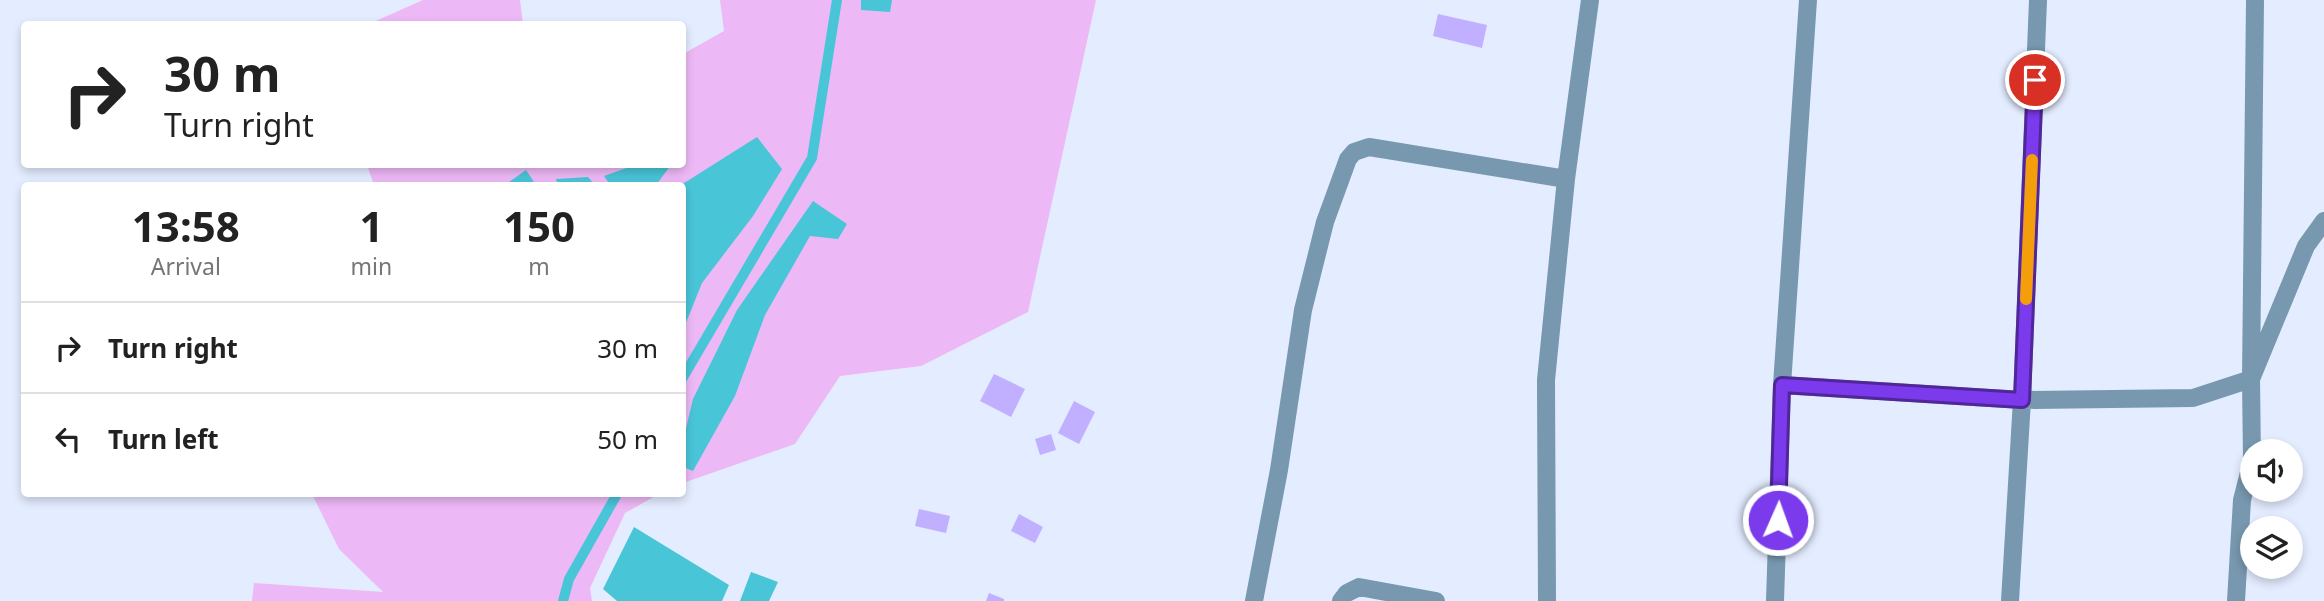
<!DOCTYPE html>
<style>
body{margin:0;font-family:"Noto Sans",sans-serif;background:#f2f2f2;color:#222;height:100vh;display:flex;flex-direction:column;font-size:26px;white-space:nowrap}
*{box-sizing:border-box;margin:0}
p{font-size:23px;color:#767676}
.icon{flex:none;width:38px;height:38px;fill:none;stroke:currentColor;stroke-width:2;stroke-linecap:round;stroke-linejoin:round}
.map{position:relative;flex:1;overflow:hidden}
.sheet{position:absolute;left:21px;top:182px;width:665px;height:315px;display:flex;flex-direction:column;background:#fff;border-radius:7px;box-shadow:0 4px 10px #0003}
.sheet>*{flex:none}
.hud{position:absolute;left:21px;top:21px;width:665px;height:147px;border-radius:7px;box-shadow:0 4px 10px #0003;background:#fff;color:#222;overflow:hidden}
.tools{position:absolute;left:2240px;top:439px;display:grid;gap:14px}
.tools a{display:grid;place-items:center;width:63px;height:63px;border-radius:50%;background:#fff;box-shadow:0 4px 10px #0003;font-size:35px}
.pin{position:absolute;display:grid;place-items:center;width:60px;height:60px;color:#fff;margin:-30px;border:4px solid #fff;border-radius:50%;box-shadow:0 2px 7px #0007}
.me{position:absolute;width:77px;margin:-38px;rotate:2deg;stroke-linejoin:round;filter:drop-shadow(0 0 5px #0008)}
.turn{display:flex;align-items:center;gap:24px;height:147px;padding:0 28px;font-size:32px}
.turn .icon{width:91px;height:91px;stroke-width:2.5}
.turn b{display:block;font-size:49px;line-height:60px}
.eta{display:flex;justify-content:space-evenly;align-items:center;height:119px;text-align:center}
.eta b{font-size:42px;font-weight:700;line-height:49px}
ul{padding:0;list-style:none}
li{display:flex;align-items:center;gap:21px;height:91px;padding:0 28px;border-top:2px solid #e0e0e0}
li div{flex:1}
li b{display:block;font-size:26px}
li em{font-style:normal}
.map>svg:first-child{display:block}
.green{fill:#edb8f6}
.water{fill:#49c5d8}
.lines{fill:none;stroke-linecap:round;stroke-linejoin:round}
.stream{stroke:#49c5d8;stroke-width:10}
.building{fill:#c1b0ff}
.street{stroke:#7798af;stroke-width:18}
.route-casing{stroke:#51269a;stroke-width:18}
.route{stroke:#7c3aed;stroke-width:12}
.slow{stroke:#f59e0b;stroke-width:12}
</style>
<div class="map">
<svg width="2324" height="601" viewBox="0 0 2324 601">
<rect width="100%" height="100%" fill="#e4ecff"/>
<path class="green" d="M423,0h97l3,24h-154z
M720,0h376l-68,312 -107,54 -81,10 -45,68 -112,39 -1,-297 -308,-1 -7,-20 315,-1 1,-110 41,-23z
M312,494h347l-34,19 -35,75 2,13h-340l2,-18 129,9 -44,-43z"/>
<path class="water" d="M861,0h31l-2,12 -29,-2z
M757,137l25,32 -29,47 -51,67 -19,47 -2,-145z
M635,165v-1l36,1 -15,20h-46l-6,-9z
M526,170l10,15h-31z
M588,177l7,8h-37l-2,-6z
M813,201l34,23 -9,15 -28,-3 -45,79 -30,81 -42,75 -10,-4v-26l10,-42 44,-89z
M634,527l95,58 -7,16h-105l-14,-12z
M751,572l27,10 -9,19h-29z"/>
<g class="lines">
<path class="stream" d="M682,379l130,-221 25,-158
M563,601l6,-22 48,-85"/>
</g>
<path class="building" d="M1438,14l49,11 -5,23 -49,-12z
M994,374l31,15 -14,28 -31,-16z
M1074,401l21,11 -16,32 -21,-11z
M1051,434l5,16 -16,5 -5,-16z
M919,509l31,7 -4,17 -31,-7z
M1019,514l24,13 -8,16 -24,-12z
M989,593l15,6v2h-18z"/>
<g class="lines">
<path class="street" d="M1782,385l240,15 171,-2 58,-19 4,-379
M1254,601l25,-131 24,-160 22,-88 23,-63 6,-7 15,-5 197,32
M1341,601l6,-8 12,-6 77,14
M1547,601l-1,-221 20,-201 24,-179
M1775,601l7,-216 26,-385
M2010,601l12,-201 16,-400
M2236,601l6,-101 10,-39 -1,-82 55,-133 18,-25"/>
</g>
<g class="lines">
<defs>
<path id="route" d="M1778,520l4,-135 240,15 13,-320"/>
</defs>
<use href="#route" class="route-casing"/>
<use href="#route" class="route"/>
<path class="slow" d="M2026,299l6,-139"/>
</g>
</svg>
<div class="tools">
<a><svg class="icon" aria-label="sound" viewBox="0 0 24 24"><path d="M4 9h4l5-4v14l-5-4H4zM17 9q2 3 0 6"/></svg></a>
<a><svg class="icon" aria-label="layers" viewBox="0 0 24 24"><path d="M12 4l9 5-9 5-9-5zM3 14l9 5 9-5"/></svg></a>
</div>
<div class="pin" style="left:2035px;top:80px;background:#d93025"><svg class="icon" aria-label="arrive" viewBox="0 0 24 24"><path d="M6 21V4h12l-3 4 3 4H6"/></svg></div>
<svg class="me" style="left:1778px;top:520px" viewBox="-20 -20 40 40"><circle r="17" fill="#7c3aed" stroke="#fff" stroke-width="3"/><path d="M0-11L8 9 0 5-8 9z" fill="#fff"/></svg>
<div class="hud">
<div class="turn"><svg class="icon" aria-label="right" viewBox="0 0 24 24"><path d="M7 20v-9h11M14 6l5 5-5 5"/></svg><div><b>30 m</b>Turn right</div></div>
</div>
<section class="sheet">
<div class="eta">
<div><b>13:58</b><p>Arrival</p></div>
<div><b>1</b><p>min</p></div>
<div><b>150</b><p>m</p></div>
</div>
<ul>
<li><svg class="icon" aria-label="right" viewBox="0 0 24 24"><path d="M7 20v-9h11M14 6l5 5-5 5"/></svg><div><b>Turn right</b></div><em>30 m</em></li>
<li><svg class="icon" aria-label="left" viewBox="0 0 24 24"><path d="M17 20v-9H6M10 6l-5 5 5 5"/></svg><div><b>Turn left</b></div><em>50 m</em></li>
</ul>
</section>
</div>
